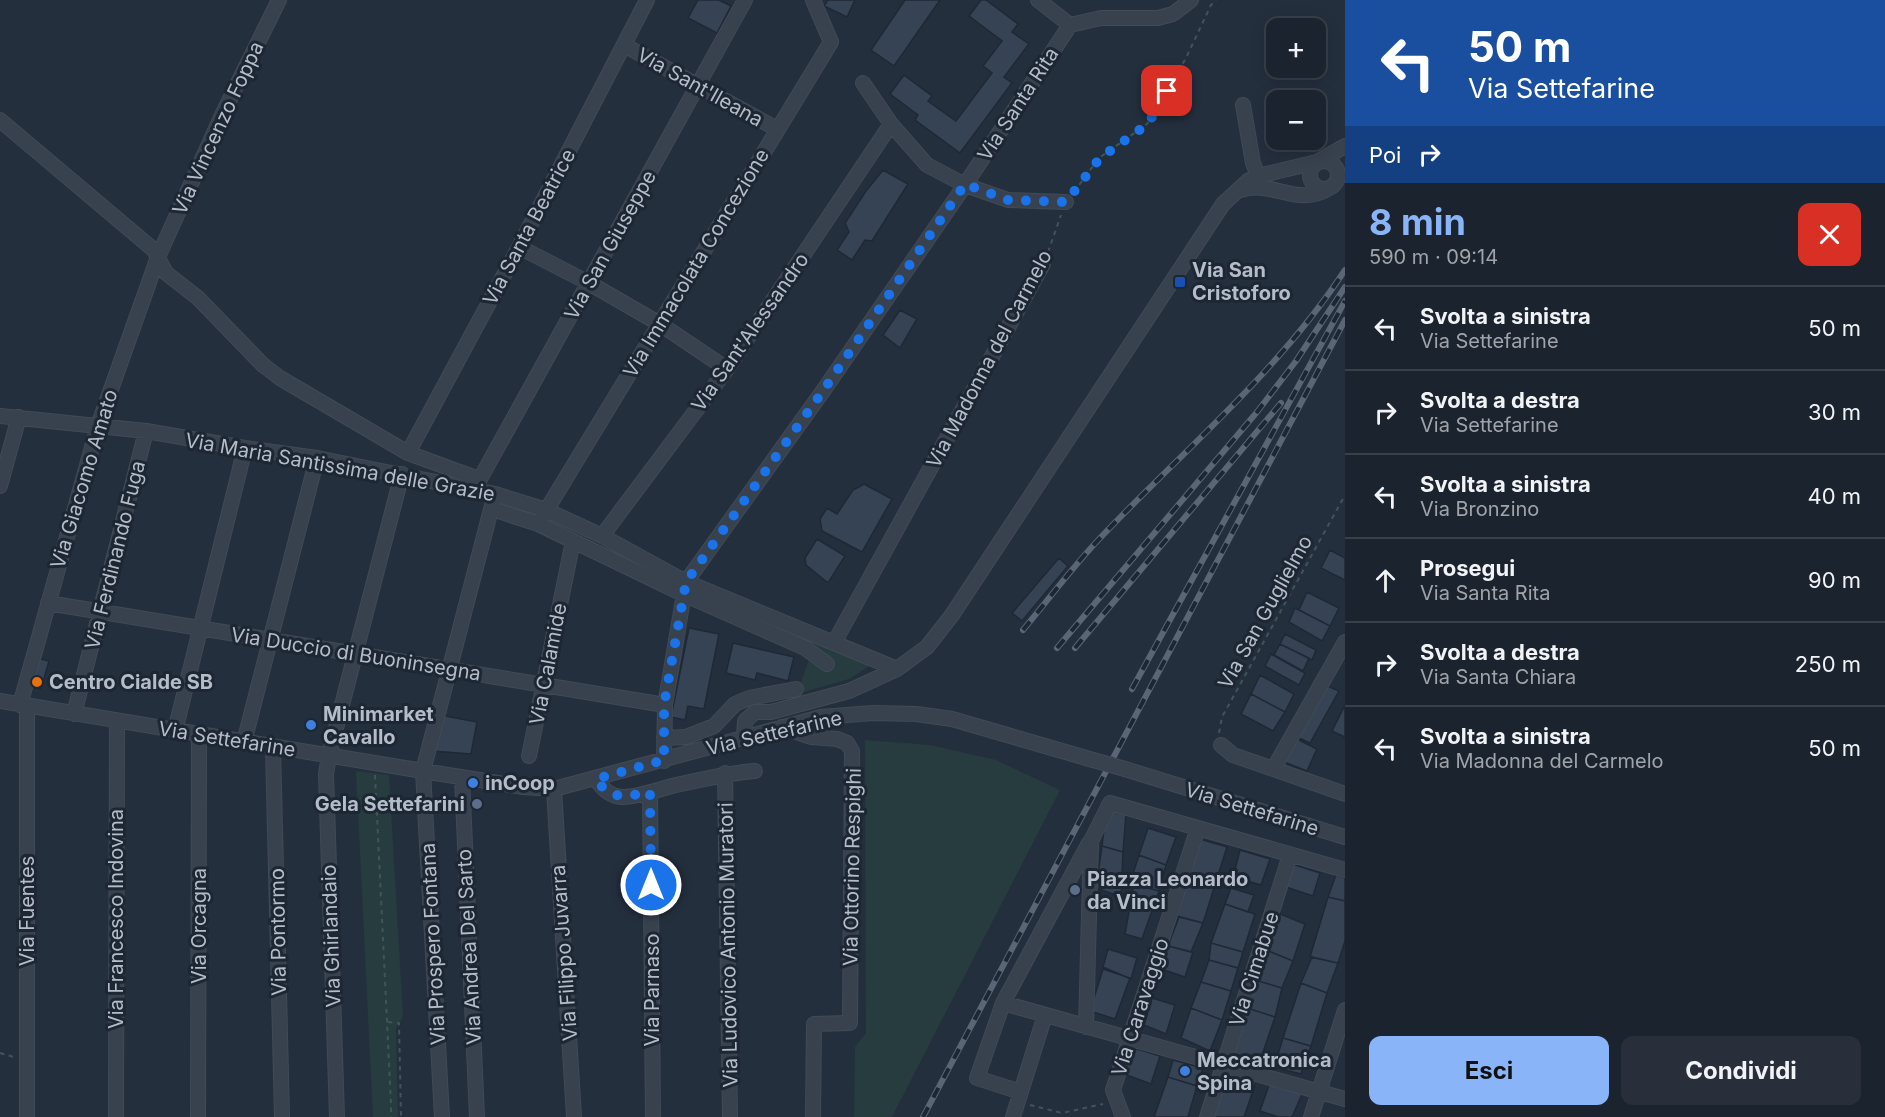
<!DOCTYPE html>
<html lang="it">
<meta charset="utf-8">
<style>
body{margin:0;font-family:Inter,sans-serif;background:#282f3a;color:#f1f3f6;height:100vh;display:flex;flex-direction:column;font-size:22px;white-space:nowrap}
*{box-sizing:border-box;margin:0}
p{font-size:20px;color:#a0a4aa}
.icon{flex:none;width:33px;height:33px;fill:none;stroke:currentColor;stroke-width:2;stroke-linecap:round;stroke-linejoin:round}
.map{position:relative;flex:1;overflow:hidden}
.panel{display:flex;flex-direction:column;background:#1b232e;width:540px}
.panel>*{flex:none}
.hud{background:#1a4fa0;color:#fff;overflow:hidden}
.buttons{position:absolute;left:1266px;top:18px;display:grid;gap:12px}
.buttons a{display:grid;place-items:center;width:60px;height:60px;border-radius:12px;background:#1b232e;box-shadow:0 3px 15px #0003,0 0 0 2px #39404a;font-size:30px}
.pin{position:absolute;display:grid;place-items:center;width:51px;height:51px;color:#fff;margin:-26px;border-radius:12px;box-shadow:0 3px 9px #0006}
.me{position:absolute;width:66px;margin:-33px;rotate:0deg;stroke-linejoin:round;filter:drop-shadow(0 0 4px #0008)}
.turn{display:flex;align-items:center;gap:21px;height:126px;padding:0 24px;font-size:27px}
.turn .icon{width:78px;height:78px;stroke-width:2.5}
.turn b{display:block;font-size:42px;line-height:51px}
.then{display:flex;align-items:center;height:57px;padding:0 24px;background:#0003;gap:12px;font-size:22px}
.round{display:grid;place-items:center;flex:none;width:63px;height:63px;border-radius:12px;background:#282f3a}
.headline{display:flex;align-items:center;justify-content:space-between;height:102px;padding:0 24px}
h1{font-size:36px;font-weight:700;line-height:45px;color:#8ab4f8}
.button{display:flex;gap:12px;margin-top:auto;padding:12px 24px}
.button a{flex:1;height:69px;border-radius:12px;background:#8ab4f8;color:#111;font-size:24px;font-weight:700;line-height:69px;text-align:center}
.button a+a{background:#282f3a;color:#f1f3f6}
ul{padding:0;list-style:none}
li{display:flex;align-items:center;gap:18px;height:84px;padding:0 24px;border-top:2px solid #39404a}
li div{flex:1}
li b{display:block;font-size:22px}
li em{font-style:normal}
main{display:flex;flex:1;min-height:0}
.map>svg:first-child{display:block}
.green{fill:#263c3f}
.building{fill:#364354;stroke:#1f2835;stroke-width:1.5}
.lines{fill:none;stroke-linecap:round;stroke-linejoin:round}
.minor-casing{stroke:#414a57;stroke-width:16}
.path{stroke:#3f5557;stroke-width:2;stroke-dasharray:4.5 4.5;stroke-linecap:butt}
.minor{stroke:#38414e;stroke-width:14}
.rail-casing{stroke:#5a6575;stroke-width:6}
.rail{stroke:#1d2633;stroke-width:4;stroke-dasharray:11;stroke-linecap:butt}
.minor-bridge-casing{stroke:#414a57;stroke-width:16;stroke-linecap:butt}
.minor-bridge{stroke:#38414e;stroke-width:14}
.route{stroke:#1a73e8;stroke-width:10;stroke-dasharray:0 18}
.transit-dot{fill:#1a4fb4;stroke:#1d2633;stroke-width:2}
.food-dot{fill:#e8710a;stroke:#1d2633;stroke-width:2}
.shop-dot{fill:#3f7fe0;stroke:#1d2633;stroke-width:2}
.service-dot{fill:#5c6f8a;stroke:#1d2633;stroke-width:2}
.labels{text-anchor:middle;stroke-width:6;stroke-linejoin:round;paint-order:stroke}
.street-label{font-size:20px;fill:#b4bcc9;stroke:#1d2633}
.poi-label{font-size:20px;font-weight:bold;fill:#b4bcc9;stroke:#1d2633;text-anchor:start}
</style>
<main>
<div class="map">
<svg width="1345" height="1117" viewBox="0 0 1345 1117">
<rect width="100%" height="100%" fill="#242f3e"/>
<path class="green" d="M693,588l178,77 -22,14 -52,15 16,-46 -122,-54z
M865,740l65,5 66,15 64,30 -168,327h-38l1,-70 11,-14z
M356,771l33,4 14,242 -7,11 2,89h-25z"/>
<path class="building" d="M698,0h21l12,6 -14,27 -29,-15z
M828,0h27l-8,17 -23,-11z
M905,0h35l-46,66 -23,-16z
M981,0h5l32,24 -6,8 17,12 -25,33 8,6 -52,70 -45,-33 3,-5 -28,-21 14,-19 28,21 -4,5 28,20 36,-48 -9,-7 19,-25 -33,-25z
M883,170l25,14 -36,57 -7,-1 -13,20 -15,-10 12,-18 -4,-9 21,-32z
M900,310l17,9 -17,29 -17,-13z
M864,484l28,15 -30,53 -40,-21 -2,-12 7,-11 10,6 16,-24z
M817,539l28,17 -17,27 -22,-18 -1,-7z
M1330,550l15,8v22l-24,-12z
M1059,558l9,8 -46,55 -10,-8z
M1307,592l32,16 -9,18 -31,-16z
M1295,608l35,18 -8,15 -33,-19z
M689,628l30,6 -15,75 -16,-3 -3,14 -14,-3z
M1285,634l31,16 -4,10 -32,-16z
M733,643l61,14 -6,24 -31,-8 -2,7 -29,-7z
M1280,644l29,14 -6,13 -29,-16z
M1271,654l34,19 -6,12 -34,-19z
M37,658l12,3 -8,28 -12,-3z
M1260,675l34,19 -9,18 -34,-18z
M1325,685l14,6 -29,52 -11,-5 4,-12z
M1251,694l34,18 -12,19 -32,-17z
M1345,705v32l-13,-6z
M440,715l37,7 -6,32 -39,-3z
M1295,738l22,11 -10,22 -23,-9z
M1106,811l20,3 -3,38 -21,-6z
M1148,828l28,9 -10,28 -27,-10z
M1200,839l27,8 -24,76 -26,-7z
M1102,846l21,6 -2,45 -25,-9z
M1240,850l30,9 -9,26 -28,-8z
M1139,855l27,10 -7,26 -29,-8z
M1292,864l28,9 -7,23 -27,-9z
M1336,875l9,3v23l-17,-4z
M1134,884l25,7 -17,48 -17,-5z
M1231,888l23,7 -6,17 -23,-8z
M1328,897l17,4v40l-7,22 -28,-6z
M1225,904l30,10 -12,38 -32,-9z
M1278,913l27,11 -12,37 -27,-11z
M1179,917l24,6 -12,29 -23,-6z
M1211,943l32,9 -5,16 -29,-8z
M1168,946l25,6 -8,25 -24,-8z
M1108,949l29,9 -6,21 -28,-12z
M1266,950l27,11 -11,27 -27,-8z
M1312,957l26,6 -11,30 -26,-10z
M1209,960l29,8 -7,23 -30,-9z
M1103,969l27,9 -15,41 -25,-8z
M1255,980l27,8 -7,29 -28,-9z
M1201,982l30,9 -9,29 -31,-12z
M1301,983l26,10 -16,53 -28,-8z
M1152,998l23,7 -9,29 -22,-9z
M1191,1008l31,12 -12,31 -29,-13z
M1247,1008l28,9 -15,44 -28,-8z
M1283,1038l28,8 -10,28 -27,-7z
M1134,1048l26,8 -9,28 -27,-10z
M1173,1060l30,8 -6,18 -29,-9z
M1227,1073l29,9 -12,35h-32z
M1168,1077l29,9 -9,31h-34z
M1269,1085l34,7 -11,25h-14l-18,-6z"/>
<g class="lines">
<defs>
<path id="minor" d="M1038,0l32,25
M624,45l153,84
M863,83l28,41 36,41 38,20 43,15 58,2
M1243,105l10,58 5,13
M0,120l154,130 12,23 32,25 65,67 17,13 128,75 71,26
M1310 175a14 14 0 1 1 28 0a14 14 0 1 1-28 0Z
M1240,190c35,-11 56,19 91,-3
M519,247l70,36 71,41 67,45
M0,416l146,15 99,17 72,10 178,36 51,16 56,26 84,46 211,87
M408,453l111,-206 128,-247
M0,486l19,-69
M475,488l270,-488
M492,509l46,15 145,70 122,54 22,16
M538,524l293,-482 -18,-42
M602,536l125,-167 164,-245
M48,603l617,102
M834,643l209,-379
M0,701l423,70 100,16 31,2 267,-72 52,-4 43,1 36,5 141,41
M20,705l78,-279 60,-169 65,-144 56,-113
M74,714l72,-283
M782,727l29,10 26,2 10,4 5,8 -2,272 -36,1 -1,93
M175,731l70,-283
M664,738l22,-1 28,-11 21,-22 14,-6 47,-9
M744,738l1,-17 10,-9h16l78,-21 48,-22 30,-22 25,-32 271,-411 25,-23 10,-5 59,-14 28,-16
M244,742l73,-284
M1221,745l12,10 112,39
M273,747l9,370
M529,756l44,-215
M664,761l1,-56 21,-123 137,-191 142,-206 105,-160 31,-7h57l15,-4 18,-14
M1274,768l71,-126
M1125,769l220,68
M725,773l5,344
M462,777l15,340
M596,779c6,9 13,17 26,18 16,0 35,-7 50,-11 28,-6 55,-13 83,-15
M554,789l20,328
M650,792l3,325
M1003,1003l342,96
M1086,1027l5,-186 19,-38 235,67
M1021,1092l-44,-14 26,-75 86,-160
M27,1117v-411
M116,1117l1,-396
M198,1117l1,-382
M337,1117l-11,-343 3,-19 73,-281
M442,1117l-19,-346 72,-277
M1013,1117l32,-102
M1123,1117l-10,-27 85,-262
M1207,1117l83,-262
M1311,1117l34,-107"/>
</defs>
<use href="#minor" class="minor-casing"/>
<path class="path" d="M1074,192l25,-34 48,-34 39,-66 25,-53 5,-5
M1048,252l13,-37
M1219,733l3,-16 123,-222
M375,775l16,329v13
M388,1022l11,1 2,94
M0,1053l14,4
M1030,1105l32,8 41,-9"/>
<use href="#minor" class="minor"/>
<defs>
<path id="rail" d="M1023,630c26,-31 51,-65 79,-94 83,-87 177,-165 243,-266
M1057,648l200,-236 39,-51 49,-74
M1075,648l206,-245
M1132,689l213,-388
M923,1117l422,-797"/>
</defs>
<use href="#rail" class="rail-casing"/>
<use href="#rail" class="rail"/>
<defs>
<path id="minor-bridge" d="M1093,760l32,9"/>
</defs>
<use href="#minor-bridge" class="minor-bridge-casing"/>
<use href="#minor-bridge" class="minor-bridge"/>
</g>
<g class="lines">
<path class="route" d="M651,885l-1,-93c-23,4 -39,10 -54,-13l68,-19v-55l22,-123 137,-191 142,-207 43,16 58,2 34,-44 48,-34 19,-33"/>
</g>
<rect class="transit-dot" x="1174" y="276" width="12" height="12" rx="3"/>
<circle class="food-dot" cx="37" cy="682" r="6"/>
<g class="shop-dot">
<circle cx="311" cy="725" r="6"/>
<circle cx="473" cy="783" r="6"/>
<circle cx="1185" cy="1071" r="6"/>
</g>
<g class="service-dot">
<circle cx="477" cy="804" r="6"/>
<circle cx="1075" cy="890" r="6"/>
</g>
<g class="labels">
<g class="street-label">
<text transform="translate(700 87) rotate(29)" y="7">Via Sant'Ileana</text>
<text transform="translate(1018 104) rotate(-57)" y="7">Via Santa Rita</text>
<text transform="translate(218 128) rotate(-65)" y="7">Via Vincenzo Foppa</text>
<text transform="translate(529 227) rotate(-62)" y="7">Via Santa Beatrice</text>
<text transform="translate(610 245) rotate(-61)" y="7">Via San Giuseppe</text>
<text transform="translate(696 263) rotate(-59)" y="7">Via Immacolata Concezione</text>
<text transform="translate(750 332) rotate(-55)" y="7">Via Sant'Alessandro</text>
<text transform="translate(989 359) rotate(-62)" y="7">Via Madonna del Carmelo</text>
<text transform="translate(340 467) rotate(10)" y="7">Via Maria Santissima delle Grazie</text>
<text transform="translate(84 479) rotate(-73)" y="7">Via Giacomo Amato</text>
<text transform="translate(115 555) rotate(-76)" y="7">Via Ferdinando Fuga</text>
<text transform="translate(1265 612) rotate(-61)" y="7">Via San Guglielmo</text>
<text transform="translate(356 654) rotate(9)" y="7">Via Duccio di Buoninsegna</text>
<text transform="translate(548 664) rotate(-79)" y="7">Via Calamide</text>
<text transform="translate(774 733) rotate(-13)" y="7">Via Settefarine</text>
<text transform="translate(227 739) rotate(9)" y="7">Via Settefarine</text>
<text transform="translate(1252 809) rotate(17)" y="7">Via Settefarine</text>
<text transform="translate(852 867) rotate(-89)" y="7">Via Ottorino Respighi</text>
<text transform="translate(27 911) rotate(-90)" y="7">Via Fuentes</text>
<text transform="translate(116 919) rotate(-90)" y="7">Via Francesco Indovina</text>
<text transform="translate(199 926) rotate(-90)" y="7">Via Orcagna</text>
<text transform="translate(278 932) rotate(-91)" y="7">Via Pontormo</text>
<text transform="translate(331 936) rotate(-92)" y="7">Via Ghirlandaio</text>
<text transform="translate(433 944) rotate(-93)" y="7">Via Prospero Fontana</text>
<text transform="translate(728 945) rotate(-91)" y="7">Via Ludovico Antonio Muratori</text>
<text transform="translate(469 947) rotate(-93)" y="7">Via Andrea Del Sarto</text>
<text transform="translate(564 953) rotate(-94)" y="7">Via Filippo Juvarra</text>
<text transform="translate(1254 969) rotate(-72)" y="7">Via Cimabue</text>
<text transform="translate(652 990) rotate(-90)" y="7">Via Parnaso</text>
<text transform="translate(1140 1007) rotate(-72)" y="7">Via Caravaggio</text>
</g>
<g class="poi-label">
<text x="1192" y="277">Via San<tspan x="1192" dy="23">Cristoforo</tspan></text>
<text x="49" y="689">Centro Cialde SB</text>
<text x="323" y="721">Minimarket<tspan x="323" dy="23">Cavallo</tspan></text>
<text x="485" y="790">inCoop</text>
<text x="465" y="811" text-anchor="end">Gela Settefarini</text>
<text x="1087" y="886">Piazza Leonardo<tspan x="1087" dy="23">da Vinci</tspan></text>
<text x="1197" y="1067">Meccatronica<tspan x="1197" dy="23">Spina</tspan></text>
</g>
</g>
</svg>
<div class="buttons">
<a>+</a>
<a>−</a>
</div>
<div class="pin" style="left:1167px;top:91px;background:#d93025"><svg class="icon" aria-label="arrive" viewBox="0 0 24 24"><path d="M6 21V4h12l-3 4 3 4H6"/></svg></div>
<svg class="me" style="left:651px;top:885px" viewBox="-20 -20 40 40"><circle r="17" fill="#1a73e8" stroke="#fff" stroke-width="3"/><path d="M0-11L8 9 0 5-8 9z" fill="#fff"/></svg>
</div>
<section class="panel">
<div class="hud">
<div class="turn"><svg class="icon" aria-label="left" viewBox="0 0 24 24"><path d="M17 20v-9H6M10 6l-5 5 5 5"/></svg><div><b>50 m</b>Via Settefarine</div></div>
<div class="then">Poi<svg class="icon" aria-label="right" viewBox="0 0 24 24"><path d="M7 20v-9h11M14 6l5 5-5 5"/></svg></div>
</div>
<div class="headline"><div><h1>8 min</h1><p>590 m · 09:14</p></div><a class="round" style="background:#d93025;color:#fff"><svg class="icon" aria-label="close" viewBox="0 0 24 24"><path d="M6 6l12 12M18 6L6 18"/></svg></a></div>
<ul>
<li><svg class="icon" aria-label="left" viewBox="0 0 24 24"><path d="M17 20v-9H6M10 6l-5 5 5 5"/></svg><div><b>Svolta a sinistra</b><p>Via Settefarine</p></div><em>50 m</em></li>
<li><svg class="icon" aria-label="right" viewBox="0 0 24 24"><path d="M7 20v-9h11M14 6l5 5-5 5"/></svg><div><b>Svolta a destra</b><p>Via Settefarine</p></div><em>30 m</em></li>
<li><svg class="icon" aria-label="left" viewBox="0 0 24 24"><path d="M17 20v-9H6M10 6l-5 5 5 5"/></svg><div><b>Svolta a sinistra</b><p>Via Bronzino</p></div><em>40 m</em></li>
<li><svg class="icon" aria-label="ahead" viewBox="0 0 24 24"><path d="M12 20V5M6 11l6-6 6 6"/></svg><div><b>Prosegui</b><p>Via Santa Rita</p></div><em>90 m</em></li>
<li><svg class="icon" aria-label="right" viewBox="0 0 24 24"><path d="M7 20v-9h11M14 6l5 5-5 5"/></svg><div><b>Svolta a destra</b><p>Via Santa Chiara</p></div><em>250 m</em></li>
<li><svg class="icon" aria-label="left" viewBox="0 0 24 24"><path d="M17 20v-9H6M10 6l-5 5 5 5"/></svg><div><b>Svolta a sinistra</b><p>Via Madonna del Carmelo</p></div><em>50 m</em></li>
</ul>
<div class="button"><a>Esci</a><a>Condividi</a></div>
</section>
</main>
